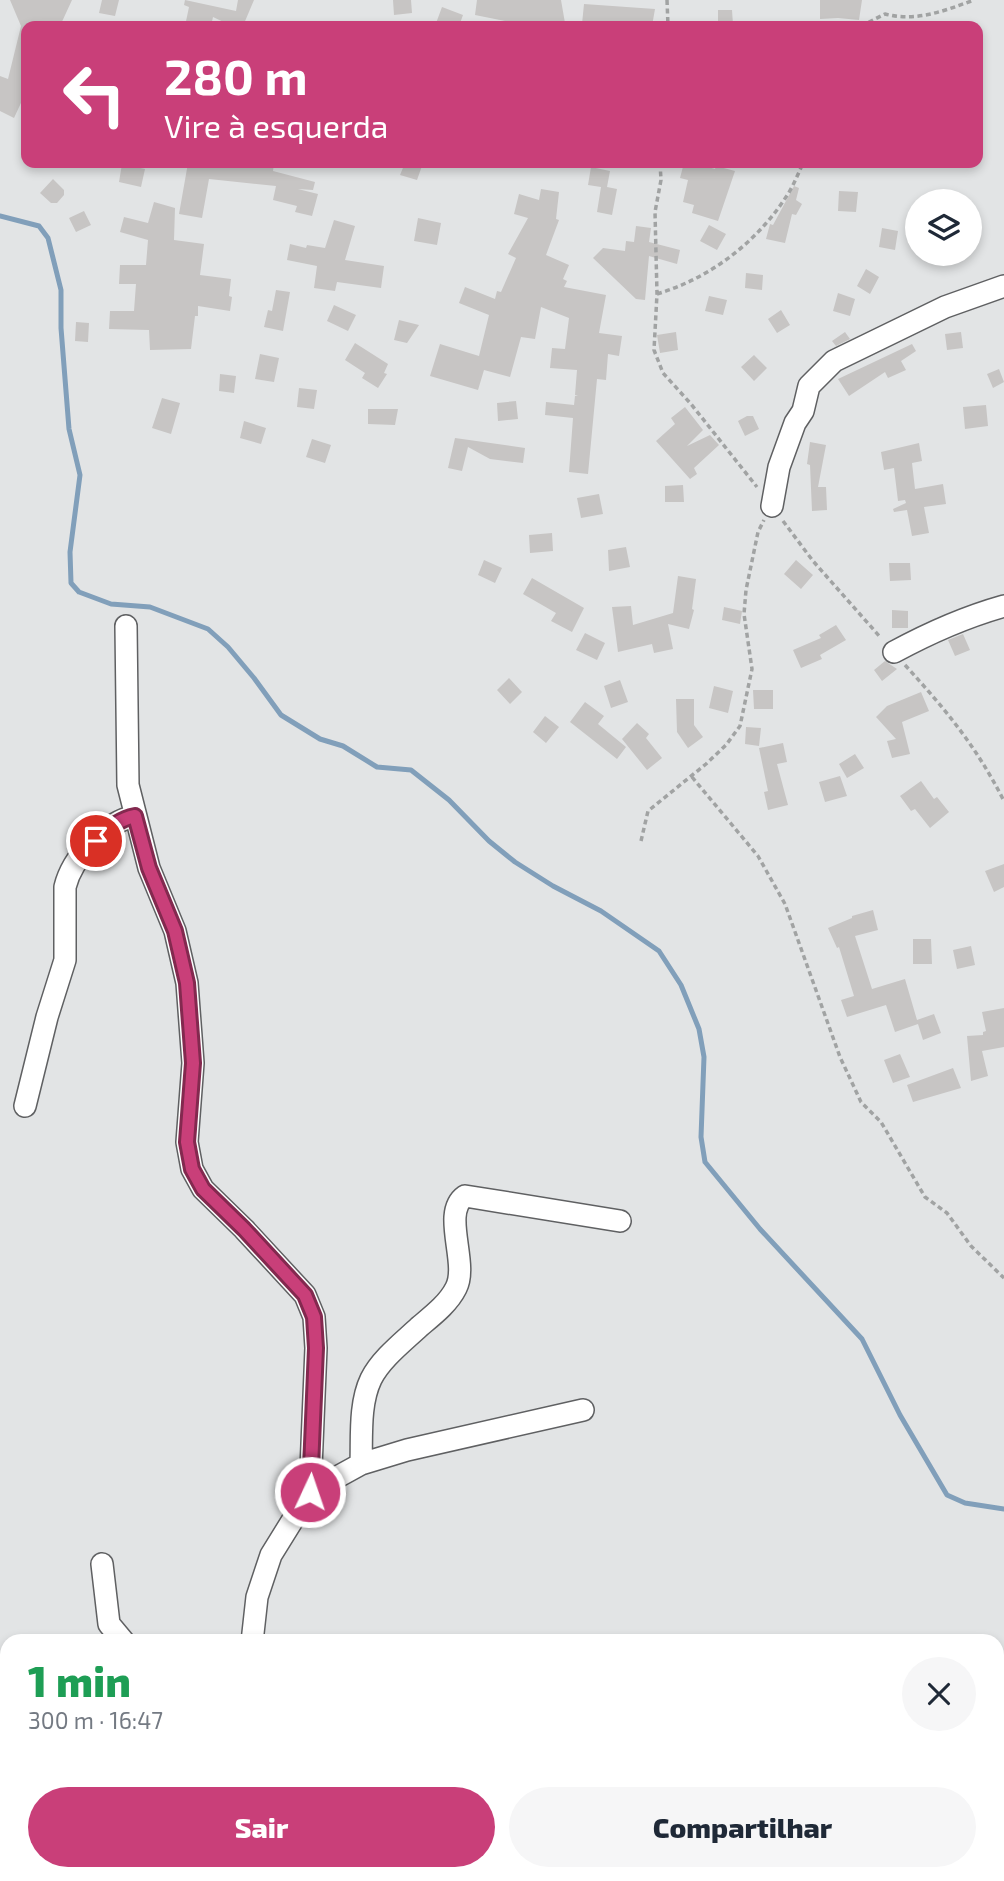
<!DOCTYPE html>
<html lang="pt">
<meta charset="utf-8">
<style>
body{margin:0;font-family:"Exo 2",sans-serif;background:#f6f6f7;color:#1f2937;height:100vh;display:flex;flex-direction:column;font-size:26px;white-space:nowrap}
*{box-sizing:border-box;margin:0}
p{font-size:23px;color:#747a83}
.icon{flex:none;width:38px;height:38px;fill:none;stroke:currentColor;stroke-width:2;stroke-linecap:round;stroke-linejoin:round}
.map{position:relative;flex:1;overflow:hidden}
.side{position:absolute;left:0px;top:1634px;width:1004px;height:247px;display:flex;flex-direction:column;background:#fff;border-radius:21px 21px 0 0;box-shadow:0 4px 10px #0003}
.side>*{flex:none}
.hud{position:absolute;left:21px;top:21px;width:962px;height:147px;border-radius:14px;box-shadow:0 4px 10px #0003;background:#c93f79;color:#fff;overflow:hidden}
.tools{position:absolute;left:905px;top:189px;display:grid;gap:14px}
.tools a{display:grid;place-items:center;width:77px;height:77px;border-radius:50%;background:#fff;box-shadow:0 4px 10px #0003;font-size:35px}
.pin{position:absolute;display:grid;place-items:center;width:60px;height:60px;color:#fff;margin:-30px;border:4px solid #fff;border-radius:50%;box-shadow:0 2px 7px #0007}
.me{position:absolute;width:77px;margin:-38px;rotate:3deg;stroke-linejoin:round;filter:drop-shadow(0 0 5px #0008)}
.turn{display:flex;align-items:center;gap:24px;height:147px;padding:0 28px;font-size:32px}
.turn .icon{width:91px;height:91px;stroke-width:2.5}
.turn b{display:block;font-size:49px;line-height:60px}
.round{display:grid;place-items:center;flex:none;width:74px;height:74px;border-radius:37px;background:#f6f6f7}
.head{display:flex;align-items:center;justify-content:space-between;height:119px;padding:0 28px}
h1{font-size:42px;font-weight:800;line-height:52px;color:#1e9e55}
.cta{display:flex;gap:14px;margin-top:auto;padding:14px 28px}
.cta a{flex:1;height:80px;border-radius:42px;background:#c93f79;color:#fff;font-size:28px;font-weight:800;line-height:80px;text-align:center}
.cta a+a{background:#f6f6f7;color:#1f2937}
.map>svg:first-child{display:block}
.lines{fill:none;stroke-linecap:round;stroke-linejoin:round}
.stream{stroke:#819fba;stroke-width:5}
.building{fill:#c7c5c4}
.minor-casing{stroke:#5f6062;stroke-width:24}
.path{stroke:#a1a3a3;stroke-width:3.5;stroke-dasharray:5 3.5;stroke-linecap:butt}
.minor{stroke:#fff;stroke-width:21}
.route-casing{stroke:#83294f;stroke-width:18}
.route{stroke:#c93f79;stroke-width:12}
</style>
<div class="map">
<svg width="1004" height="1881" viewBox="0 0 1004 1881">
<rect width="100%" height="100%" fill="#e2e4e5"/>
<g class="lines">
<path class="stream" d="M0,216l39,10 9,12 13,52v38l8,101 11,46 -10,77 1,31 8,9 32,12 39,3 58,22 20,18 26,31 27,37 39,24 23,7 34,21 34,3 38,30 40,41 26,21 38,24 48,25 58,40 22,34 18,44 5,28 -3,80 4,25 55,67 102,110 38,76 47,80 18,8 39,6"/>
</g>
<path class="building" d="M10,0h62l-12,26h-34v66l-12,26 -14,-7v-35l8,3 13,-53z
M102,0h17l-4,16 -16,-3z
M185,0l51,11 2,-11h16l-11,26h-11l-19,-9 -2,9h-26l4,-19 -5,-2z
M393,0h18l1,13 -18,2z
M477,0h84l4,23 -14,-2v5h-20l-56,-11z
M820,0h42l-3,20 -21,-2 -18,1z
M584,4l71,5 -3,17 -43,-4 -1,4 -26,-2z
M442,7l21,8 -4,11h-24z
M718,10h14l1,15h-15z
M188,163h86l-1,8 42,11 -2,8 -15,-1 20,5 -6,22 -17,-4 2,-6 -24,-6 3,-14 -67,-7 -7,39 -23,-4z
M405,163h18l-6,17 -17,-5z
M684,163h10l21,6 1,-3 19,5 -17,50 -26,-8 2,-8 -11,-3 5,-22 -8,-2z
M122,164l23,5 -4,18 -22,-5z
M591,167l19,4 -3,16 10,2 -5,26 -15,-3 4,-25 -13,-2z
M53,179l11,11v5l-7,8h-6l-11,-10z
M794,186l5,2 -3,12 6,4 -6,11 -4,-1 -7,29 -19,-4 4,-15 3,1z
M541,189l18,3 -3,27 3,1 -13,35 23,10 -6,14 4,2 -3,6 42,8 -7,38 23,3 -3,20 -11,-2 -2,26 -9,-1 -9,95 -19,-2 4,-54 -28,-3 1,-13 28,3 1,-9h3l-3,-1 2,-25 -27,-2 2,-20 13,1 4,-31 -28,-11 -6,32 -14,-2 -11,40 -26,-7 -6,20 -48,-14 10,-32 39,12 10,-41 -30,-12 6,-16 30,12 2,-8 4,1 15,-34 -8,-4 20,-36 -14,-4 5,-20 20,6z
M839,191l19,1 -2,20 -18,-1z
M154,202l21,6 -1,32 30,4 -4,31 31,4 -2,17 3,1 -2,14 -32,-5v10h-3l-4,33 -41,1 -1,-20 -40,-1 1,-18h24l2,-27h-17l1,-19h26l2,-25 -28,-8 4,-15 24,6z
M84,211l7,14 -15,7 -7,-14z
M418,218l23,5 -4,22 -23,-4z
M334,220l21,6 -10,34 39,6 -3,22 -44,-6 -2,9 -21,-3 3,-22 -30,-6 3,-16 16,4 1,-3 18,3z
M709,225l17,9 -9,16 -17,-9z
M636,226l15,2 -2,14 31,8 -3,14 -28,-8 -4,44 -9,-1 -43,-41 10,-10 22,3 1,-10 8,1z
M882,228l16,3 -3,19 -16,-3z
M866,269l13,8 -9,17 -13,-8z
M746,273l17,2 -1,15 -17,-2z
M276,290l14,2 -7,39 -19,-4 4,-17 4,1z
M838,293l17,6 -5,17 -17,-5z
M709,296l18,4 -4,15 -18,-4z
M334,305l22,10 -8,16 -21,-10z
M781,310l9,15 -13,8 -9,-14z
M399,320l20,5 -12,18 -13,-3z
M76,322l13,1 -1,19 -13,-1z
M676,332l2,18 -18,3 -3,-18z
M845,332l5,7 -14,7 -4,-5z
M961,332l2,16 -16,2 -2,-16z
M355,343l33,21 -4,9 3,1 -9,14 -16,-10 3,-5 -20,-13z
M912,344l4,7 -15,10 5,9 -18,8 -3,-6 -36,24 -11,-17z
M260,354l19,4 -5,24 -19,-3z
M754,355l13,13 -13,13 -13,-14z
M999,369l5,13 -11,6 -6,-14z
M220,374l16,2 -2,17 -15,-2z
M299,388l18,2 -3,19 -17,-2z
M162,398l18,5 -9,31 -19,-6z
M516,401l2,18 -20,2 -1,-18z
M986,405l2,21 -23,3 -2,-22z
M685,407l18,23 -16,16 23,-11 9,10 -25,23 3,6 -7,5 -34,-38 19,-17 -4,-6z
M368,409h30l-3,16 -27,-1z
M747,416h6l6,13 -14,7 -7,-15z
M244,421l22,7 -5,16 -21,-6z
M455,438l70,10 -2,15 -33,-4 -22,-12 -6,24 -14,-3z
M312,439l19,6 -6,18 -19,-6z
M810,442l16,3 -8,42h8l1,23 -15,1 -2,-46 -3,-1z
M919,443l3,18 -10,2 3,26 28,-5 3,20 -22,3 5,26 -17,3 -5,-26 -13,2 -1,-3 13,-6 -1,-3 -7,1 -4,-33 -10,2 -3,-18z
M683,485l1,17h-19v-16z
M599,494l4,20 -22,4 -4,-20z
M552,533l1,18 -23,2 -1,-18z
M626,547l4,20 -21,4 -1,-21z
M484,560l18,8 -7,15 -17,-8z
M796,560l17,15 -12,14 -17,-15z
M889,563h21l1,17 -21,1z
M678,576l18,3 -4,30 2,1 -5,19 -21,-5 5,25 -19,4 -2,-9 -34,8 -6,-45 19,-1 2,19 40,-12z
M532,578l52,30 -12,24 -21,-11 5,-8 -33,-19z
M724,607l18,4 -2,13 -18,-4z
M892,610l16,1v17h-16z
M836,625l10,15 -26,15 2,4 -21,9 -8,-18 28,-12 -2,-3z
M585,633l20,10 -8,17 -21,-10z
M963,634l7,16 -15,6 -7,-16z
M885,661l12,8 -15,12 -8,-11z
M509,678l13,14 -12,12 -13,-14z
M620,680l8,22 -17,6 -7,-22z
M714,686l19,5 -5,22 -19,-5z
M753,690h20v19h-19z
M921,692l8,19 -27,11 8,32 -18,4 -5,-17 9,-2 -20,-22 11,-11z
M676,699h18v26l9,12 -15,11 -11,-16z
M585,702l19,14 -6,8 28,23 -9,12 -47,-37z
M545,716l14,11 -13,16 -13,-11z
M637,723l12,11 -3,4 16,20 -15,12 -25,-31z
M746,727l15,1 -2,18 -14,-2z
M783,743l4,19 -10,2 11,41 -20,5 -4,-18 4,-1 -9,-43z
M855,754l9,14 -17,10 -8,-14z
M840,776l7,20 -22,6 -6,-20z
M921,781l13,18 3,-2 12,15 -19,16 -15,-19 -4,2 -11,-15z
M1004,864v23l-10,5 -9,-21z
M873,910l5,20 -23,6 17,53 33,-10 12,41 17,-6 7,19 -18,7 -5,-16 -23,8 -9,-27 -39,12 -6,-17 13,-4 -15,-49 -2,1 -9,-20 24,-10v-2z
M913,939h18l1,25h-19z
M971,946l4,19 -18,4 -4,-19z
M1004,1008v39l-22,4 6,25 -17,5 -4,-45 16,-1v-3l3,-1 -4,-19z
M900,1054l10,23 -17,6 -9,-23z
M953,1068l8,20 -48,14 -6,-17z"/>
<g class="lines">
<defs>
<path id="minor" d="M772,506l7,-39 16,-44 8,-12 6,-25 25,-25 111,-54 59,-21
M126,626l2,159 21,83 26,63 12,52 6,80 -6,79 5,27 11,20 41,40 61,66 9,22 2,31 -6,144 -39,63 -14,42 -5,45
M894,652c35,-19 71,-35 110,-46
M25,1106l22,-89 18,-57v-73c7,-29 40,-65 70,-71
M361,1464c1,-27 -2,-60 10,-85 10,-20 32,-37 48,-52 13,-11 29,-23 37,-39 13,-25 -15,-75 9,-92l155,25
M310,1492l51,-28 46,-14 176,-40
M102,1564l7,60 15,18
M282,1874l1,7"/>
</defs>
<use href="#minor" class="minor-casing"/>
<path class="path" d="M667,0l1,26
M861,26l24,-12c31,8 59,-3 89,-14
M660,163l1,17 -6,32 2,82 -3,56 9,23 28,31 66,83
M657,294c53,-16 99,-51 129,-97 7,-10 12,-23 17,-34
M783,521l30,40 68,77
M905,665c41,45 71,81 99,136
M692,777l66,79 27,48 55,153 21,45 20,20 44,75 22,16 24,33 33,32
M641,841l7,-30 58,-47 20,-19 14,-19 12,-57 -8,-55 2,-24 12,-58 6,-12"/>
<use href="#minor" class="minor"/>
</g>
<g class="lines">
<defs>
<path id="route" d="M96,841c11,-12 23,-22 39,-25l14,52 26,63 12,52 6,80 -6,79 5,27 11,20 41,40 61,66 9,22 2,31 -6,144"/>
</defs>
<use href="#route" class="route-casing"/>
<use href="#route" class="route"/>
</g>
</svg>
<div class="tools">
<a><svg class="icon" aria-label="layers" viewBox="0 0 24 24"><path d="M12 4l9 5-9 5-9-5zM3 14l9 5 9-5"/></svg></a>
</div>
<div class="pin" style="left:96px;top:841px;background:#d93025"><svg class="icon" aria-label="arrive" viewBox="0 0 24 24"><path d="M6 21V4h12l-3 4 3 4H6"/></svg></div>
<svg class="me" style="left:310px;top:1492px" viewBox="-20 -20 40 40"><circle r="17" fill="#c93f79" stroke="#fff" stroke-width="3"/><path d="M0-11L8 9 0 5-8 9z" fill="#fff"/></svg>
<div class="hud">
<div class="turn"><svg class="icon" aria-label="left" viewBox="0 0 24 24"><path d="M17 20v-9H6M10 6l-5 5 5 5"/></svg><div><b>280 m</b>Vire à esquerda</div></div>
</div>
<section class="side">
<div class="head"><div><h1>1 min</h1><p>300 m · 16:47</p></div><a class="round"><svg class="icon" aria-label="close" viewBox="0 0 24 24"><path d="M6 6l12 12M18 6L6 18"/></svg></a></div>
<div class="cta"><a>Sair</a><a>Compartilhar</a></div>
</section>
</div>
